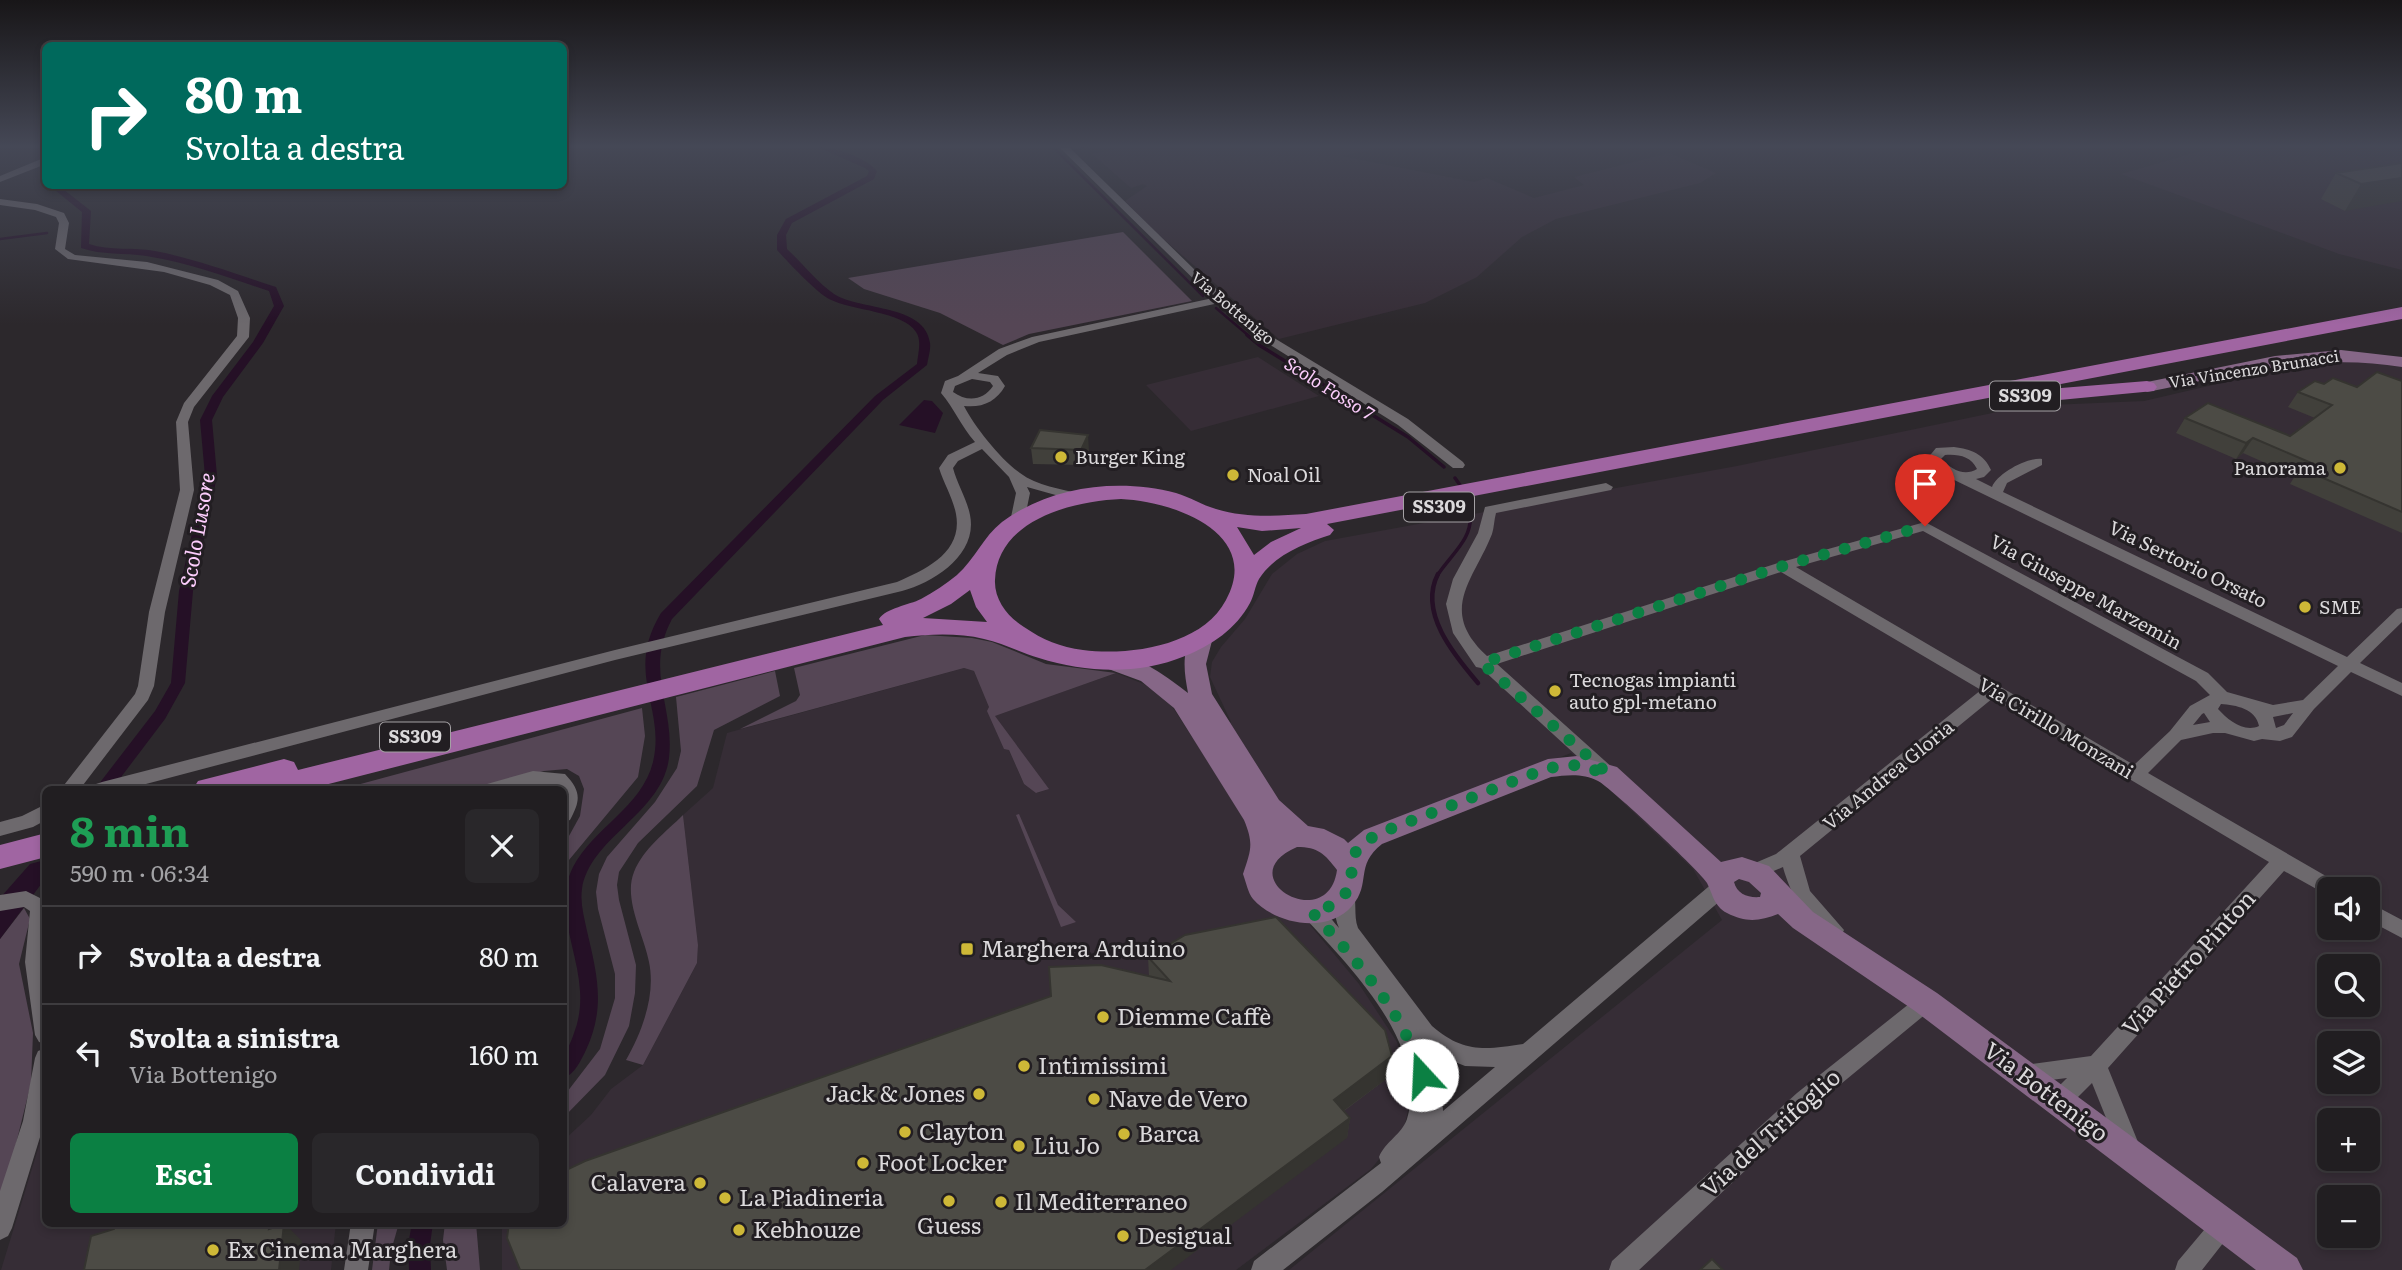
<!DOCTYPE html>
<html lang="it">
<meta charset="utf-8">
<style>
body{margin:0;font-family:Literata,serif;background:#29272a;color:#f1f3f6;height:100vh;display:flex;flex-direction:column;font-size:26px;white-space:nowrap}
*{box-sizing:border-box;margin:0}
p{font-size:23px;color:#a2a2a5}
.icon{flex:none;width:38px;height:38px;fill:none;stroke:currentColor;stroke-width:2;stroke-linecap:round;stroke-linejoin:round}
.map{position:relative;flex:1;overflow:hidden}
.sheet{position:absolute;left:42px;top:786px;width:525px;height:441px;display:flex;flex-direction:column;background:#211e21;border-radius:10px;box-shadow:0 4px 10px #0003,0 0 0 2px #3e3c3f}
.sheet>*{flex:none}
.top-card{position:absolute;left:42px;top:42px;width:525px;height:147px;border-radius:10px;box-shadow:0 4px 10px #0003,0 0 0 2px #3e3c3f;background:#00695c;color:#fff;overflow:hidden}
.controls{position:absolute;left:2317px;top:877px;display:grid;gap:14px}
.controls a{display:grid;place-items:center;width:63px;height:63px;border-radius:10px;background:#211e21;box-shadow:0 4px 10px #0003,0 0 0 2px #3e3c3f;font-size:35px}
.pin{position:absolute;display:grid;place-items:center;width:60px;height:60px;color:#fff;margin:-72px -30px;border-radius:50% 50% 50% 0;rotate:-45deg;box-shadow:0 0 7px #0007}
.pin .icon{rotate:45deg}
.me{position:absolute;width:77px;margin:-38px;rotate:340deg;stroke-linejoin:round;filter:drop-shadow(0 0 5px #0008)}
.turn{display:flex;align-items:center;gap:24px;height:147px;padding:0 28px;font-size:32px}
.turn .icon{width:91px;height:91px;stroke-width:2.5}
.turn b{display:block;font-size:49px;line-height:60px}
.round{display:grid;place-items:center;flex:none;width:74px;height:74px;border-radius:10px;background:#29272a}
.overview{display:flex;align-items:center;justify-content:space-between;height:119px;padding:0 28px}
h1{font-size:42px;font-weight:700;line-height:52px;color:#1e9e55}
.primary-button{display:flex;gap:14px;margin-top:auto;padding:14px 28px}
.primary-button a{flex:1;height:80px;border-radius:10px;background:#0b8043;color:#fff;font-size:28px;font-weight:700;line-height:80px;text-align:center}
.primary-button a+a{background:#29272a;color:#f1f3f6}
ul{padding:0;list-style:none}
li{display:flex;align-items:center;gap:21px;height:98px;padding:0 28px;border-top:2px solid #3e3c3f}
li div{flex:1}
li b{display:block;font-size:26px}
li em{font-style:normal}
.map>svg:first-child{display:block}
.built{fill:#362d36;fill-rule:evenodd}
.green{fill:#554655}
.water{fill:#251026}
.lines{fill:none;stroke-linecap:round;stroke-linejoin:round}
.stream-far2{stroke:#251026;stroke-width:2.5}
.stream-far1{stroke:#251026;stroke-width:3.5}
.stream{stroke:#251026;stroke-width:4.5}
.canal{fill:#251026;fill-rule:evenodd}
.street{fill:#6d696d;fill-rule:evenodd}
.secondary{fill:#866787;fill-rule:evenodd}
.primary{fill:#a065a2;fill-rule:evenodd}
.wall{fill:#41403b}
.shaded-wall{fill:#353430}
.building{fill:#4c4b45;stroke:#353430;stroke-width:2}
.route{stroke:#0b8043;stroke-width:12;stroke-dasharray:0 21.6}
.poi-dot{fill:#ceb837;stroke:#221e22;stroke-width:2.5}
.labels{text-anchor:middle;stroke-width:6;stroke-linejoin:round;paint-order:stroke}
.far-street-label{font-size:16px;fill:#dbd9db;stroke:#221e22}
.far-water-label{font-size:18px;font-style:italic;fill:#fccdfc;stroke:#221e22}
.shield{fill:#221e22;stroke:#a4a1a4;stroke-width:2}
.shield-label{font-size:18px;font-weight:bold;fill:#dbd9db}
.poi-label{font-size:19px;fill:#dbd9db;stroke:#221e22;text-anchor:start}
.street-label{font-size:19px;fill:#dbd9db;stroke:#221e22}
.water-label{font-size:21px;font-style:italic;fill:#fccdfc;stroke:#221e22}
.near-poi-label{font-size:23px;fill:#dbd9db;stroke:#221e22;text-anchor:start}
.near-street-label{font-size:23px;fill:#dbd9db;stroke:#221e22}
</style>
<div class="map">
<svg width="2402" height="1270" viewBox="0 0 2402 1270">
<rect width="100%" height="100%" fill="#2c282c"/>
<path class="built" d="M1123,147h261l-43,9 133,26 13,-4 47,20 50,-13 -10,-8 95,-24 47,20 -16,10 -144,36 -34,18 -45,40 -52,26 -146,36 -126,-109 -28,-29 22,-15 -4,-2 -12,4 -39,-34z
M2214,147h188v123l-63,-16 -218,-80z
M1258,357l61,39 -128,35 -45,-46z
M2333,357l69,8v905h-1113l433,-350 -29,-51 -122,-116 -181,70 -54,85 -26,17 49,59 38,58 15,49 -8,38 -33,40 -135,101h-734v-47h62v-83l27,-25 20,-26 32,-24 54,-102 1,-18 -15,-130 30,-27 14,-55 237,-65 10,3 50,113 13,9 11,-4 -54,-73 122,-43 28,11 24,16 24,37 39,-15 -21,-45 2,-15 9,-15 24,-28 27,-45 25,-20 28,-13 412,-75 289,-60 118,-5zM2329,889h39v39h-39zM2329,966h39v38h-39zM2329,1043h39v39h-39zM2329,1120h39v38h-39zM2329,1197h39v39h-39z
M45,1126l1,97h290l-5,47h-330z"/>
<path class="green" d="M1123,232l69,69 -163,33 -26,11 -63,-32 -76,-24 -16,-11z
M925,635l47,3 20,4 54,22 70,9 -121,43 54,73 -13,4 -12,-9 -15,-34 -5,-1 -17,-38 2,-4 -15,-36 -10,-3 -224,61 56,-28 4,-6 -6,-27z
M775,671l5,25 -66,34 -17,56 -59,57 -19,29 -2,13 2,15 17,65 -1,28 -6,33 -24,49 -41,42v-21l36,-47 15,-51v-24l-17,-65 -2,-17 3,-18 8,-17 48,-55 22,-34 4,-17 -5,-54z
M642,708l3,28 -7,41 -74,89v-21l16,-29 4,-27 -5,-13 -12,-7 -23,2 -70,18h-132z
M1019,814l39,91 18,17 -15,5 -45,-112z
M683,815l15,130 -1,18 -54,102 -17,-5c16,-28 30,-65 23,-98 -5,-27 -26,-63 -15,-90 9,-23 32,-40 49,-57z
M24,908l6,11 -11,45 14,69 -2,50 -19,77 -12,35v-256z
M378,1223h21l-8,28 -2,19h-17z
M445,1223h31l4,47h-33l-4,-30z"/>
<path class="water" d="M924,400l8,1 11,12 -8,20 -36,-8z
M45,860v19l-45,60v-41l30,-34z"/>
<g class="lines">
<path class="stream-far2" d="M1053,147l150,149
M1070,147l3,3 14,-3
M0,239l47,-6
M1216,308l33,28"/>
<path class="stream-far1" d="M1247,335l12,10 149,92 36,30
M1455,478l5,7
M1437,576c13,-21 37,-37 33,-64"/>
<path class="stream" d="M1438,574c-20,38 16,81 40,109"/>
<path class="canal" d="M817,147c18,0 48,10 60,24l-3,8 -82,44 -6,12 1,14c15,14 30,33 47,45 27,17 91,10 96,49 1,7 -2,15 -3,22l-44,35 -211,219c-28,52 3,88 -3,139 -7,56 -79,79 -87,131 -2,14 2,28 5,42 10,43 19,76 -1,119 -5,10 -11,24 -22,28 -2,-25 3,-24 10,-45 5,-13 7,-27 6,-42 -2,-41 -27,-84 -7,-124 20,-39 69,-60 80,-105 13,-55 -29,-88 8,-149l214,-217 42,-32c1,-11 5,-23 -1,-32 -13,-21 -64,-21 -87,-33 -13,-7 -41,-37 -52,-49v-15l9,-16 81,-43 2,-5 -4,-3z
M50,186h9l32,25 -2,33c21,7 44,3 66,7 41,8 81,23 121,36l8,19 -21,37 -40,54 -11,23 5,56 -24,115 -8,92 -20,36 -53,70h-17l60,-78 16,-28 8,-92 26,-115 -5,-56 12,-24 41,-54 21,-36 -5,-15c-39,-13 -77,-27 -117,-34 -24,-5 -48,-1 -71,-9l1,-36z
M412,1223h21l-3,22 1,25h-22l-1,-25z"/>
<path class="street" d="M1059,147h10l129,126 71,62 139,84 55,43 2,3 -2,3h-10l-55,-43 -137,-86 -42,-36 -180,39 -32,13 -29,18 20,3 7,10c-9,16 -23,22 -41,20 10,20 37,54 56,67 17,13 41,16 62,21l2,3 -7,4 -50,-14 3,6 -6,29 -7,4 -5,-1 -2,-3 6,-29 -7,-16 -27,-28 -24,12 -5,7c4,16 14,31 17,47 8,39 -35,67 -68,76l-287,69 -488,129h-34l3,-5 6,-2 513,-132 282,-68c30,-13 66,-30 59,-68 -3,-16 -12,-30 -17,-46l9,-13 27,-13c-14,-16 -21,-34 -34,-49l4,-12 13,-5 41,-27 33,-12 181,-39zM972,379l18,3 3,4c-10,15 -26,16 -40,6l2,-6z
M46,157v7l-46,18v-6z
M0,199l37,5 27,9 5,10 -4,26 10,6 72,7 71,18 20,11 12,27 -1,19 -55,70 -6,15 6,68 -29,122 -11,74 -6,14 -68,89h-19l74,-95 3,-8 11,-74 31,-122 -4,-68 8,-19 53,-67 1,-18 -8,-23 -20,-10 -46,-13 -96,-13 -13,-10 4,-26 -3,-6 -21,-7 -35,-5z
M1954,447c17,2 30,7 37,23l-7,7 -8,2 16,8c5,-13 35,-30 50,-28v6l-35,18 -4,9 344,165 50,-48 5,-1v14l-42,41 42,20v13l-51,-24 -37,37 -22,28 -12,4 -18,-2 -8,2 -29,-8h-12l-32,7 -33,33 190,110 3,6h-12v7l-45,-25 -176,197 32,79 -3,8 -8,3 -8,-3 -29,-72 -26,26 -8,3 -8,-3 -3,-7 3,-7 17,-17 -41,5 -8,-3 -3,-7 3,-7 73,-10 178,-194 -276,-164 -193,158 10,35 34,39 -3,6c-27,9 -53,-48 -58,-69l-28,12 -7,-3 -2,-5 2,-5 28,-12 205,-164 -200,-118 -284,92 117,105 3,5 -3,5h-12l-121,-111 -5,-1 -23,-34 -7,-29 7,-25 25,-46 7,-26 121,-24 7,4 -2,3 -115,23c-2,7 -2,15 -4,21 -18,46 -55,76 -5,122l291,-93 147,-41 283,151 19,19 46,13 30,-5 35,-34 -392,-190 -13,-9 -6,-8 9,-11zM1945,455c13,-1 26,1 32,14 -13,8 -26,0 -36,-10zM1923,531l273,150 14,14 -20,11 -20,25 -36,34 -338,-198zM2221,704c15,1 35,5 38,22 -15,7 -31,-6 -41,-17zM2204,713l6,9 -17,3 9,-11zM2293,713l-9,12 -8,3 -3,-11z
M533,771l32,3c16,17 16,26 5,46l-6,2v-33h-6l-4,-4 -70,4 3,-5z
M46,804v16l-13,7 -33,9v-14l22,-6z
M1721,880l7,2 3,6 -3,6 -346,298 -99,78h-32l3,-9 127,-98 -2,-6c6,-15 23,-23 28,-38 22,-74 -57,-152 -102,-201l-3,-6 3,-6c15,-5 24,11 34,22 -5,-11 -6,-28 -1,-39l7,-2 7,2c6,12 1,26 6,39l74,98c31,27 53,24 91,18l191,-162zM1440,1056l25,10 30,1 -52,44z
M26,891l20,10v143l-7,-2 -4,-7 -10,-73 5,-51 -6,-4 -24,4v-16z
M2368,902l34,18v18l-34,-18z
M1926,993l7,3 3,6 -3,6 -120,99 -174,163h-30l3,-9 185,-168 122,-97z
M46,1048l-1,73 -33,107 -4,8 -8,4v-49l23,-70 12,-63 3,-7z
M2223,1213l8,4 4,8 -4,8 -29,37h-27l3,-9 37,-44z
M351,1223h24l-7,47h-24z"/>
<path class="secondary" d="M2341,350l61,7v10c-87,-15 -170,8 -255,25l-9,-5 9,-5 128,-26z
M1202,629l8,3 3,5 -7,27 6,30 67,106 29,26 16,3 20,10 4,4 16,-13 184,-71 29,-3 40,11 104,95 21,-5 27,9 44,46 124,81 360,265 6,12h-47l-341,-259 -122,-83 -15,-14c-18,7 -32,9 -51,-1 -13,-7 -14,-18 -20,-30 -5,-10 -98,-97 -109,-102 -15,-8 -31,-6 -47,-4l-169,67c-28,22 -10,39 -30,62 -24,28 -76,19 -99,-7 -5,-6 -7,-17 -10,-25 8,-24 11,-30 1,-54l-70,-112 -33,-27 -38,-14 -4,-6 4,-6c26,-7 65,22 85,38 -4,-22 -7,-41 6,-61zM1297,847c21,0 28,7 40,23 -9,66 -110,7 -40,-23zM1739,879l10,3 12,11 -1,4c-12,1 -23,-3 -26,-15z"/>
<path class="primary" d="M2402,307v12l-1075,205 7,6 -4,5c-25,8 -56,20 -71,44 -4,7 -5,17 -9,24 -14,26 -38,42 -65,53 -46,19 -98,17 -146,2 -18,-5 -36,-15 -55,-19 -25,-6 -53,-5 -79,-2l-596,152h-116l5,-8 86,-22 10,3 4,8 585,-145 -4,-6c7,-11 30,-14 42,-20 13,-7 25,-15 36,-24 18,-16 26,-38 45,-53 49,-36 116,-44 174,-29 14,4 26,12 40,16 29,9 60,7 90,5zM1121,499c50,2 142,33 105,101 -24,46 -97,56 -143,50 -23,-3 -40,-10 -59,-23 -16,-10 -30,-27 -29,-47 2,-60 77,-79 126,-81zM1237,527l25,4 39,-3 -30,14 -17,13zM970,590l6,17 11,15 -64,-4 28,-14z
M2147,381l7,2 3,4 -3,4 -105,10 -7,-2 -3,-4 3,-4 7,-2z
M46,833v24l-46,12v-24z"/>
</g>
<path class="wall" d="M2402,163l-57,48 -24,-12 15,-26z
M2402,381v152l-112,-49 5,-8 -52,-23 -7,6 -60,-26 9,-15 105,18 25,-18 -27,-11 10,-15 26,-8 33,3z
M1031,448l58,3 -6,14 -50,-1z
M1148,957l241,120 -45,34 6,7 -3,20 -198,-162z"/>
<path class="shaded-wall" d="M2402,178v23l-57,10 16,-27z
M1088,435l1,16 -6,14 -2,-15z
M2253,438l-10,15 -7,6 10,-16z
M1392,1056l-3,21 -58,43 3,-20z
M1350,1118l-3,20 -176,132h-26z
M270,1223h20v6l12,12 -3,29h-20l-10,-41z"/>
<path class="building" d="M2402,163v15l-41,6 -25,-11z
M2377,372l25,9v131l-102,-44 9,-6 -56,-24 -7,5 -61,-25 23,-15 82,33 42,-31 -34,-13 17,-11 9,3 9,-6 24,9z
M1040,430l48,5 -7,15 -50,-2z
M1276,917l109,113 7,26 -58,44 16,18 -205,152h-625l-13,-32 2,-15h55v-52l21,-10 466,-165 -2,-29 52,-2 69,16 -22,-24 37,-22z
M116,1223h154l-1,6 15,-5 -5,46h-195l7,-34 23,-7z
M1712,1259l11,11h-23z"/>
<linearGradient id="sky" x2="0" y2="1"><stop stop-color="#181618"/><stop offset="0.45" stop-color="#454856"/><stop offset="1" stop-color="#454856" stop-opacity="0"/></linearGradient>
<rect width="2402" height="325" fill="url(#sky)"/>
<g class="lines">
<path class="route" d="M1422,1075c-18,-63 -67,-116 -110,-163 16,-4 34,-11 38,-29 3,-9 0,-19 4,-28 6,-12 20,-19 31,-24l163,-63 29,-3 31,9 -126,-111 301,-97 142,-40"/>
</g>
<g class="poi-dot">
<circle cx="1061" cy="457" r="7"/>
<circle cx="2340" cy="468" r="7"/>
<circle cx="1233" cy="475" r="7"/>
<circle cx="2305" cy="607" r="7"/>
<circle cx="1555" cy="691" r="7"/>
<rect x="960" y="942" width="14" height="14" rx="3.5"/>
<circle cx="1103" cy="1017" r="7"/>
<circle cx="1024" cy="1066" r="7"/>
<circle cx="979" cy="1094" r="7"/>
<circle cx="1094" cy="1099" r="7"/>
<circle cx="905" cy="1132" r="7"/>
<circle cx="1124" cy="1134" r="7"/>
<circle cx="1019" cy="1146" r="7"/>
<circle cx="863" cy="1163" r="7"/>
<circle cx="700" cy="1183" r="7"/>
<circle cx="725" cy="1198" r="7"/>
<circle cx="949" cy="1201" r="7"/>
<circle cx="1001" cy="1202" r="7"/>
<circle cx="739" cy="1230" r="7"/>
<circle cx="1123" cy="1236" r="7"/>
<circle cx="213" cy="1250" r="7"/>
</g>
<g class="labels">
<g class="far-street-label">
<text transform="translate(1233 308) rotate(40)" y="6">Via Bottenigo</text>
<text transform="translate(2254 369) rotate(-9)" y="6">Via Vincenzo Brunacci</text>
</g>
<g class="far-water-label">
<text transform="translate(1329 389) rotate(32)" y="6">Scolo Fosso 7</text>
</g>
<g class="shield">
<rect x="1990" y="381.5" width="70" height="29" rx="5"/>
<rect x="1404" y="492.5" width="70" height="29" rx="5"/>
<rect x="380" y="722.5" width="70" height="29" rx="5"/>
</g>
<g class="shield-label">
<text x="2025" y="402">SS309</text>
<text x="1439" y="513">SS309</text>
<text x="415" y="743">SS309</text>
</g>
<g class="poi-label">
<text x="1075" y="464">Burger King</text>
<text x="2326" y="475" text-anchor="end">Panorama</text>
<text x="1247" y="482">Noal Oil</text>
<text x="2319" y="614">SME</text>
<text x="1569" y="687">Tecnogas impianti<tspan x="1569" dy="22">auto gpl-metano</tspan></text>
</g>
<g class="street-label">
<text transform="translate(2188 564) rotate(26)" y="7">Via Sertorio Orsato</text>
<text transform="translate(2086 592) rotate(29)" y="7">Via Giuseppe Marzemin</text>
<text transform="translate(2056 728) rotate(31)" y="7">Via Cirillo Monzani</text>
<text transform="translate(1888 775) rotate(-39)" y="7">Via Andrea Gloria</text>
</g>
<g class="water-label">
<text transform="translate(198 530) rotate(-80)" y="7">Scolo Lusore</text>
</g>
<g class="near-poi-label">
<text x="981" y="957">Marghera Arduino</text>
<text x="1117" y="1025">Diemme Caffè</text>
<text x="1038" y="1074">Intimissimi</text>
<text x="965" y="1102" text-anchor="end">Jack &amp; Jones</text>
<text x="1108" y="1107">Nave de Vero</text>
<text x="919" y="1140">Clayton</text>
<text x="1138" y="1142">Barca</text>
<text x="1033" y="1154">Liu Jo</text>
<text x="877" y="1171">Foot Locker</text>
<text x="686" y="1191" text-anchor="end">Calavera</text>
<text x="739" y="1206">La Piadineria</text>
<text x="1015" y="1210">Il Mediterraneo</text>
<text x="949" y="1234" text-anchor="middle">Guess</text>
<text x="753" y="1238">Kebhouze</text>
<text x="1137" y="1244">Desigual</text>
<text x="227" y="1258">Ex Cinema Marghera</text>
</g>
<g class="near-street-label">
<text transform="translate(2189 963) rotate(-48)" y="8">Via Pietro Pinton</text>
<text transform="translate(2046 1092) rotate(37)" y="8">Via Bottenigo</text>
<text transform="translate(1771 1133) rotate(-42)" y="8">Via del Trifoglio</text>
</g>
</g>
</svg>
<div class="controls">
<a><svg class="icon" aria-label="sound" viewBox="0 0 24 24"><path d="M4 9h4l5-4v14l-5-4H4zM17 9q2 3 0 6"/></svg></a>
<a><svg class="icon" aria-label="search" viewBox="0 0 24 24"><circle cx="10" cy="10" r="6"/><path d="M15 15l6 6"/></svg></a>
<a><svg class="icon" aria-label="layers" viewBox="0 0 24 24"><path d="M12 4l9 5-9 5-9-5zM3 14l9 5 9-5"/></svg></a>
<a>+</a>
<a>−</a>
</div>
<div class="pin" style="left:1925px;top:526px;background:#d93025"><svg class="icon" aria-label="arrive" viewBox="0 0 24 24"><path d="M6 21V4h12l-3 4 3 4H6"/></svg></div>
<svg class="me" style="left:1422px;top:1075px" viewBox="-20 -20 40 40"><circle r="19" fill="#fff"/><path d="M0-13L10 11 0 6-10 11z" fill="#0b8043"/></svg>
<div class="top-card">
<div class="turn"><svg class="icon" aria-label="right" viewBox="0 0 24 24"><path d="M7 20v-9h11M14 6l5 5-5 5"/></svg><div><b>80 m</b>Svolta a destra</div></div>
</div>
<section class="sheet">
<div class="overview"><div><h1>8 min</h1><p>590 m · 06:34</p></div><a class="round"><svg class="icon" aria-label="close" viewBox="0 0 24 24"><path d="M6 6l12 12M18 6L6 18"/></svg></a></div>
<ul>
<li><svg class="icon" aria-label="right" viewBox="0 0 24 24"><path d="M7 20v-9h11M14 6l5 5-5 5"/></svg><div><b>Svolta a destra</b></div><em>80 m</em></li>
<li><svg class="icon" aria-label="left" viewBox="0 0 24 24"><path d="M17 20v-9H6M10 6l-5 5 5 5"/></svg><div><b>Svolta a sinistra</b><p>Via Bottenigo</p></div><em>160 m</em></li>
</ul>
<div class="primary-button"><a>Esci</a><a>Condividi</a></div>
</section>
</div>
